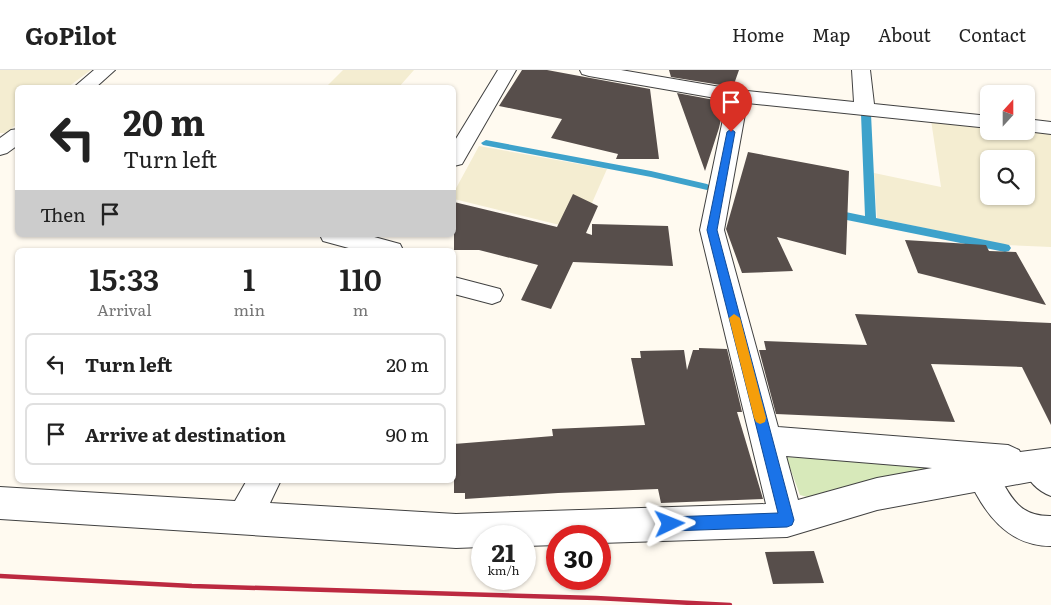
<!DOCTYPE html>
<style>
body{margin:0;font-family:Literata,serif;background:#f2f2f2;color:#222;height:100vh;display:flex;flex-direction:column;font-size:19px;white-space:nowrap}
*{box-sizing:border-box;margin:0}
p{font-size:16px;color:#767676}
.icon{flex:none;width:28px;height:28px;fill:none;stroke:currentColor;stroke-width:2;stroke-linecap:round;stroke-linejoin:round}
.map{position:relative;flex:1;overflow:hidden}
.sheet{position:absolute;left:15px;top:178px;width:441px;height:235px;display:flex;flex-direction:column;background:#fff;border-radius:8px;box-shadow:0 1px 4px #0004}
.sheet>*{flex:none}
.hud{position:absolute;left:15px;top:15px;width:441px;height:152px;border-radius:8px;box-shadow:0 1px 4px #0004;background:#fff;color:#222;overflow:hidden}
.needle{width:32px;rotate:21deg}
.buttons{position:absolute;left:980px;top:15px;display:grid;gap:10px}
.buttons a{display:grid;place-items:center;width:55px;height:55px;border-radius:8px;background:#fff;box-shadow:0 1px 4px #0004;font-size:25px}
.speed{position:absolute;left:471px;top:455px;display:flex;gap:10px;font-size:25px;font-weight:700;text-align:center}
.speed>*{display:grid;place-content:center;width:65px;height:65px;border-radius:50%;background:#fff;box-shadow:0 1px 4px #0004;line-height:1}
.speed small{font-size:12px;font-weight:400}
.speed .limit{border:8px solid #d22;background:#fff;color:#111}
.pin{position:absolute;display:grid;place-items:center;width:42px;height:42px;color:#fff;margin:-51px -21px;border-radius:50% 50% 50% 0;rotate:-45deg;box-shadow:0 0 5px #0007}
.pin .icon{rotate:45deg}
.me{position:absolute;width:55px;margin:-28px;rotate:88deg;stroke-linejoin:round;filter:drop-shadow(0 0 4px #0008)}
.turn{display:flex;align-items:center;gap:18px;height:105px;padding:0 25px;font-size:22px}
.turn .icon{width:65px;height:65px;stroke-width:2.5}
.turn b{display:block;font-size:35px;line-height:42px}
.then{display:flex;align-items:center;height:48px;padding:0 25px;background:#0003;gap:10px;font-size:19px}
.eta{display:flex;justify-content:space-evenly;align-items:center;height:85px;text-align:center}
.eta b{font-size:30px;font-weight:600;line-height:35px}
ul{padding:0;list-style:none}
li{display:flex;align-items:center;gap:15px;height:62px;margin:0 10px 8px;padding:0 15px;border:2px solid #e0e0e0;border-radius:8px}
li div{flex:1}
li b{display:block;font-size:19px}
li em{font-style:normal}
header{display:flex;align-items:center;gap:30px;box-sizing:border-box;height:70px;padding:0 25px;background:#fff;border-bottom:1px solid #e0e0e0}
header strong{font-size:24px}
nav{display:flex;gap:28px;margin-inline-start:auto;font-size:18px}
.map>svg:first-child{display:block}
.farmland{fill:#f4edd1;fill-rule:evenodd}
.green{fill:#d7e9ba}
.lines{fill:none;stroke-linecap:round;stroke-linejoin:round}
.stream{fill:#3ea2cb;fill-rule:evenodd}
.building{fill:#574e4b}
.lane-casing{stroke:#414141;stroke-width:2}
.street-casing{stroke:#414141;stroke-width:2}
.lane{fill:#fff;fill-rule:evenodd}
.street{fill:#fff;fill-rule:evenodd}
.rail{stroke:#bc2940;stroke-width:4.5}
.route{fill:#1a73e8;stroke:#114b97}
.slow{fill:#f59e0b}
</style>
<header>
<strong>GoPilot</strong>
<nav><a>Home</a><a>Map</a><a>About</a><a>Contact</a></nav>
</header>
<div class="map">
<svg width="1051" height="535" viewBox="0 0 1051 535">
<rect width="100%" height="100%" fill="#fffaf0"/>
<path class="farmland" d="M0,0h91l-23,17 -50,1 -1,36 -11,9h-6z
M343,0h71l-15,17h-73z
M931,50l58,5v6h37v-3l25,3v116l-45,-2 -129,-27 -3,-45 67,14zM989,89h37v37h-37z
M479,76l128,23 -27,61 -126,-31v-7z"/>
<path class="green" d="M786,387l138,6 4,10 -117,25 -11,-3z"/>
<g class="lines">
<path class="stream" d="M866,41l5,3 5,104 129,26 4,1 2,3 -2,3 -4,1 -178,-36 -1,-3 1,-3 4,-1 34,7 -4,-102z
M486,70l165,31 56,13 5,3 -5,3 -56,-13 -168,-32 -2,-2z"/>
</g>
<path class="building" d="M522,0h25l103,19 9,70h-43l2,-5 -67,-16 11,-19 -63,-13z
M669,0h70l-6,17 -62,-10z
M677,23l48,9 -6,26 -14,43z
M748,82l101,19 -3,84 -69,-18 16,34 -51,2 -16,-44z
M573,124l25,12 -12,27 6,2v-11l76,2 5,40 -100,-4 -22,47 -30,-9 17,-35 -59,-15h-25v-48l103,25z
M905,170l81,5 3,6 27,1 30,53 -128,-32z
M855,244l196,9v102l-29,-58 -91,-3 24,58 -179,-8 -17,-64h7l-2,-9 103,4z
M699,278l28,1 15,63h-5l26,87 -102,4 -3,-14 -100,4 -93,6v-6h-11v-49l99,-8 -1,-7 93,-4 -14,-67h10l-1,-7 44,-1 3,20 6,-20h6z
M814,481l10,32 -51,1 -8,-32z"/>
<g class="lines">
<defs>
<path id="lane" d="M454,207l46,12 3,6 -3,6 -8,3 -38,-10z
M1035,382l10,4 6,7v33c-14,-5 -24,-17 -30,-31l4,-9z
M981,392c29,11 23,55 70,54v30c-44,0 -68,-34 -84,-71l4,-9z"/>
<path id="street" d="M94,0h21l-20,18h-22z
M498,0h18l-54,94 -8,2v-24z
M580,0h41l117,20 116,12 -2,-32h18l4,34 115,12v12l-242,-25 -23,127 54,197 230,18 11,5 1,2 31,-4v30l-174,32 -90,27 -187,6v-7h-42v9l-33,1v-10h-43v11l-26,1 -456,-29v-32l235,14 12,-21h34l-11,23 186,11 310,-10 -66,-274 27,-130 -138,-24 -7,-2zM786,386l146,12 -55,10 -79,22z
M1026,49l25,3v12l-25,-3z
M18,59v16l-11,8 -7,2v-17l11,-8z
M320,165h47l33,9 3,6h-47l-33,-9z"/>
</defs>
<use href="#lane" class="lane-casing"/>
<use href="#street" class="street-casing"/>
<use href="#lane" class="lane"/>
<use href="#street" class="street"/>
<path class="rail" d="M0,506l192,10 404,12 134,7"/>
</g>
<path class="route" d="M731,59l4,3 -18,98 77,290 -2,5 -5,2 -117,4 -5,-2 -2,-5 2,-5 5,-2 108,-4 -71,-283 20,-98z"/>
<path class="slow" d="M734,244l6,4 26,100 -1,4 -5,2 -4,-2 -2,-4 -25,-100z"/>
</svg>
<div class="buttons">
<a><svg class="needle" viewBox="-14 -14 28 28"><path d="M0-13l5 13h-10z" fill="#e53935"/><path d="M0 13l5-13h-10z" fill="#767676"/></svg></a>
<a><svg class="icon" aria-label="search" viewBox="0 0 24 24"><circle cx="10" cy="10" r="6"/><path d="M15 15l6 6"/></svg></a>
</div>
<div class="speed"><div>21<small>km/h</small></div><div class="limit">30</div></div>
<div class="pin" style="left:731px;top:62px;background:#d93025"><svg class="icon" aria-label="arrive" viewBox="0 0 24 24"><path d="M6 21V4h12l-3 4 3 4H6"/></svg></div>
<svg class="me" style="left:670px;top:454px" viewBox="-20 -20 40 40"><path d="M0-17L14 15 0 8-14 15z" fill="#1a73e8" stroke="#fff" stroke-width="4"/></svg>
<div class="hud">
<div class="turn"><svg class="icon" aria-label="left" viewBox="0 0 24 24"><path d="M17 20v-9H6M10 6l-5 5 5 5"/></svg><div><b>20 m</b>Turn left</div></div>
<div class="then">Then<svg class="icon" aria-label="arrive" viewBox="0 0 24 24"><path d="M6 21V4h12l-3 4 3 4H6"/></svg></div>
</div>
<section class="sheet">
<div class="eta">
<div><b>15:33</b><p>Arrival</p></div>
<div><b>1</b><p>min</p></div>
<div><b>110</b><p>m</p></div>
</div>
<ul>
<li><svg class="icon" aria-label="left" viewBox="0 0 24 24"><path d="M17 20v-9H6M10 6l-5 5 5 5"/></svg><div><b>Turn left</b></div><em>20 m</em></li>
<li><svg class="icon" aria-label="arrive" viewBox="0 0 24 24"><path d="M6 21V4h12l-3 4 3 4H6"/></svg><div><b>Arrive at destination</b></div><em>90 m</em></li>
</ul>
</section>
</div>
